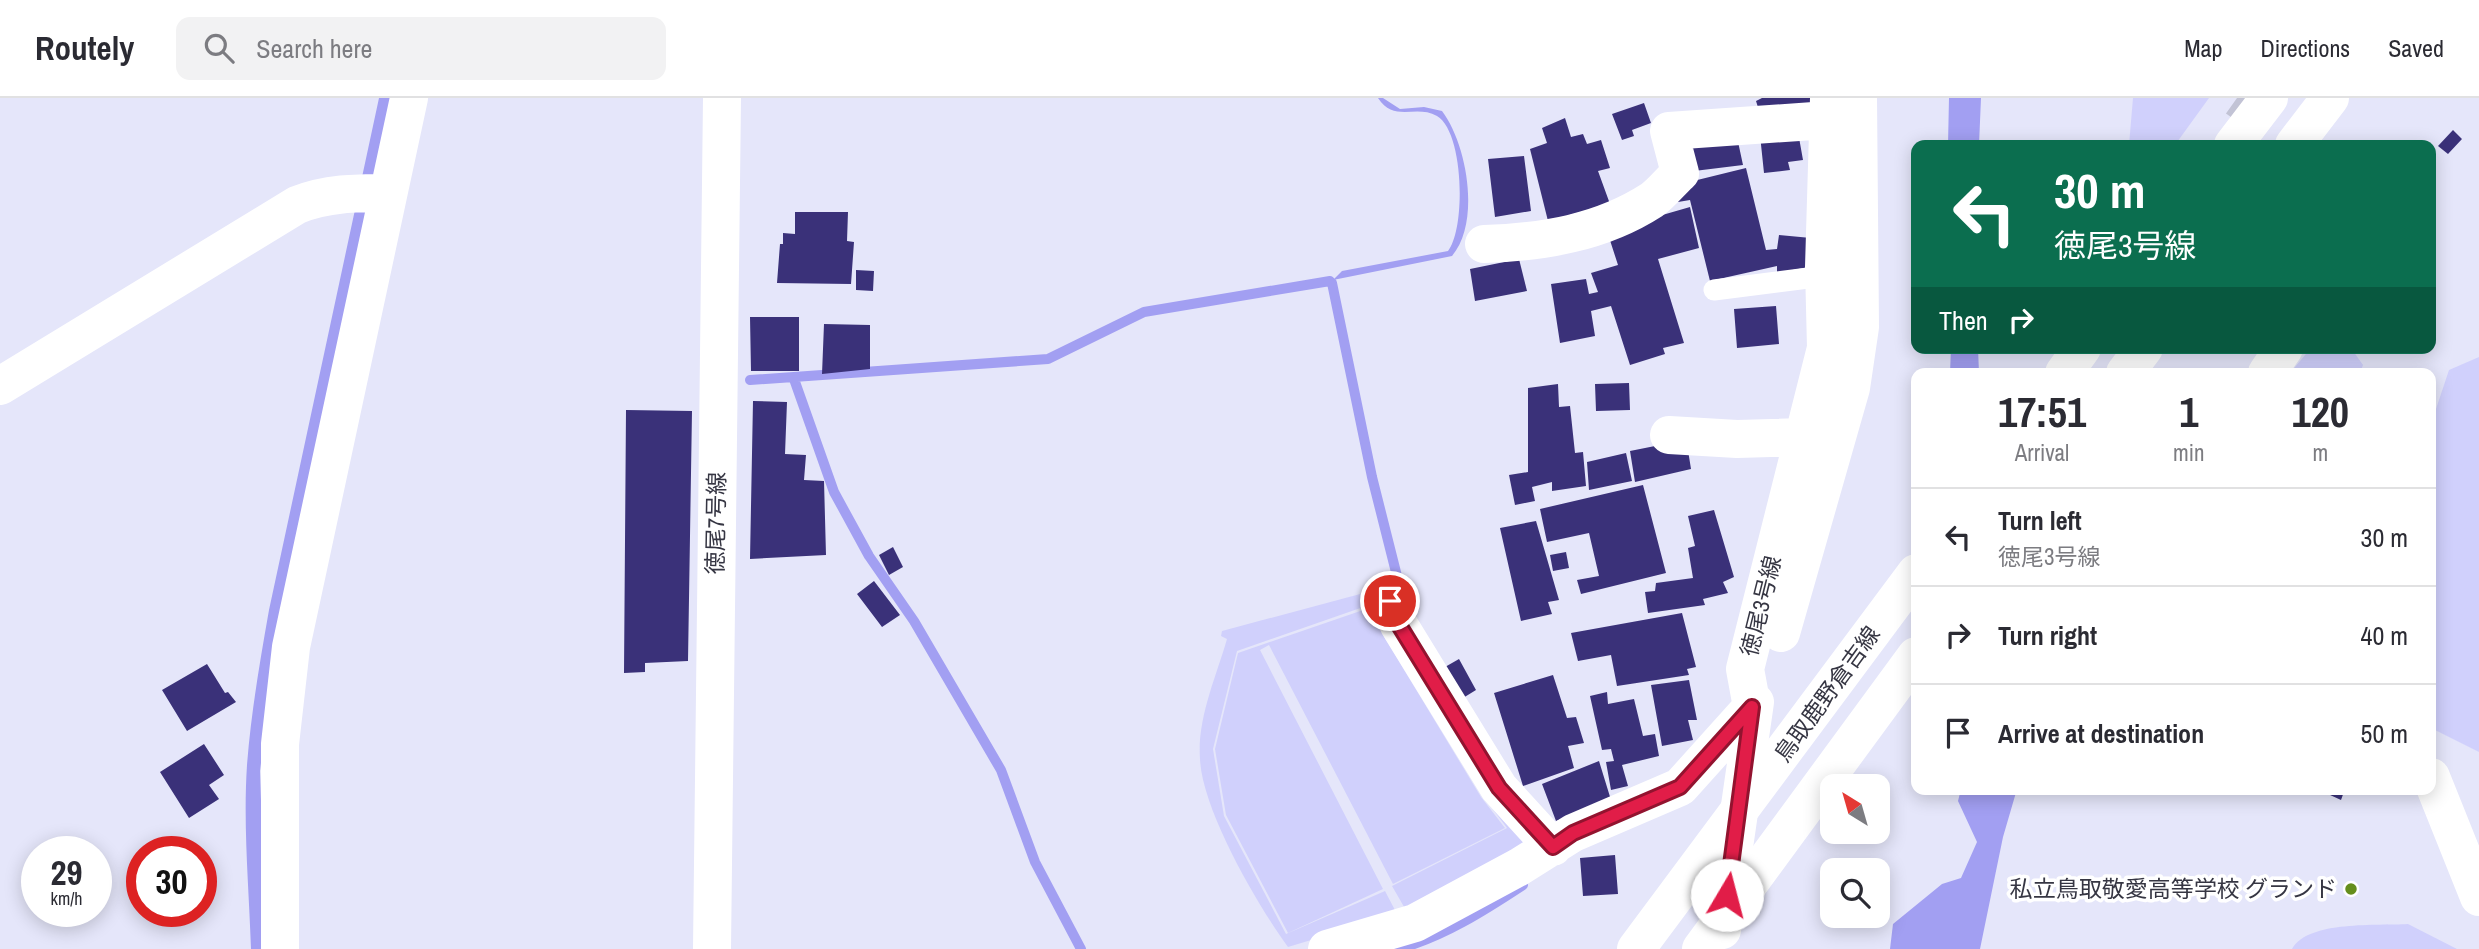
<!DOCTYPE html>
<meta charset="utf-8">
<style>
body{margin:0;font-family:"Archivo Narrow","Noto Sans JP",sans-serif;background:#f2f2f3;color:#2b2b33;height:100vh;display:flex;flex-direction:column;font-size:26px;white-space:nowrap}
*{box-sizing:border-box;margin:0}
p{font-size:23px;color:#7c7c81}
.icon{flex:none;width:38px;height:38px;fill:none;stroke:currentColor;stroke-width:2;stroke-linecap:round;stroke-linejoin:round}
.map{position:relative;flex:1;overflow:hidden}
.sheet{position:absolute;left:1911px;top:270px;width:525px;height:427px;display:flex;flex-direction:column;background:#fff;border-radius:14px;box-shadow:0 4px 18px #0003}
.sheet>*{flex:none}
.top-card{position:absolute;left:1911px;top:42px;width:525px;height:214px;border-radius:14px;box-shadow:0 4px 18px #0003;background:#0b6e4f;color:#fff;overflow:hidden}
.needle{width:46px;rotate:323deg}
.fabs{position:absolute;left:1820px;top:676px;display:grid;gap:14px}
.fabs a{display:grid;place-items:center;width:70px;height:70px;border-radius:14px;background:#fff;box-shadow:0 4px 18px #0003;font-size:35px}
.speed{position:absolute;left:21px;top:738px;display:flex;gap:14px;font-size:35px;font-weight:700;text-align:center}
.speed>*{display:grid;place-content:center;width:91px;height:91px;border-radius:50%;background:#fff;box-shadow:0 4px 18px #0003;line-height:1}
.speed small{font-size:18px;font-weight:400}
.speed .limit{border:10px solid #d22;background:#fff;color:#111}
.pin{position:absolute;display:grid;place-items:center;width:60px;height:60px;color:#fff;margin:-30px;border:4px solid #fff;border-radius:50%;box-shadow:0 2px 7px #0007}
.me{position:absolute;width:77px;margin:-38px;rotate:8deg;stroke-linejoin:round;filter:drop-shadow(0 0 5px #0008)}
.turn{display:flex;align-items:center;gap:24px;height:147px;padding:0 28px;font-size:32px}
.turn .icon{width:91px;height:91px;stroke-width:2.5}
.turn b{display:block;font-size:49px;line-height:60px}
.then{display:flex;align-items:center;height:66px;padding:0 28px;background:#0003;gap:14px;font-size:26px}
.eta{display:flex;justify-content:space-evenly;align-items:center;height:119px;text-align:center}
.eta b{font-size:42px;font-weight:700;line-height:49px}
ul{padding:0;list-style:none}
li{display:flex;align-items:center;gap:21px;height:98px;padding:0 28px;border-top:2px solid #e1e1e2}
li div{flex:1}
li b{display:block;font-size:26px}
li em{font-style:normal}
header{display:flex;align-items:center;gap:42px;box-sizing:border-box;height:98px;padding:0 35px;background:#fff;border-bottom:2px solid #e1e1e2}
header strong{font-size:33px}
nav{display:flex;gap:38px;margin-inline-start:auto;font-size:24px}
.search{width:490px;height:63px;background:#f2f2f3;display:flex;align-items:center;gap:18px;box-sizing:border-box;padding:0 24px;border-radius:14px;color:#7c7c81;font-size:26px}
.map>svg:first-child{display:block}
.green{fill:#d0d0fc}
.water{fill:#a29ff2}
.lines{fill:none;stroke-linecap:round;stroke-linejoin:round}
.stream{stroke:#a29ff2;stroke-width:10}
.building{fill:#3a3179}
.minor-tunnel{stroke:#c2c3d5;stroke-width:38;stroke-dasharray:38 19;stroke-linecap:butt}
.service{stroke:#fff;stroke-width:21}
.minor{stroke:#fff;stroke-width:38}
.tertiary{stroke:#fff;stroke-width:38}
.primary{stroke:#fff;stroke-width:38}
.route-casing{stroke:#92132f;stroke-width:18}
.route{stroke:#e11d48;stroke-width:12}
.poi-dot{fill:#658e1c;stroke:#fff;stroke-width:2.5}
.labels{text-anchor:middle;stroke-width:7;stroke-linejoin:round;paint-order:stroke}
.street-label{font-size:23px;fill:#363643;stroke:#fff}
.poi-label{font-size:23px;fill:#363643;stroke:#fff;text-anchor:end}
</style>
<header>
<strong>Routely</strong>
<div class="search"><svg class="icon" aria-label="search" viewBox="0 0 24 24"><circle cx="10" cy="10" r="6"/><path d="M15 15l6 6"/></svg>Search here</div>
<nav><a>Map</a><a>Directions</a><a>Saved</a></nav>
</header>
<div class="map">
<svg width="2479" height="851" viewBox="0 0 2479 851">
<rect width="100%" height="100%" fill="#e5e6fa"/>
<path class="green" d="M2133,0h76l-34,47h-46z
M2311,250h40l12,17 -3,8h-70z
M2479,259v395l-48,-24 1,-307 17,-51z
M1375,492l159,253 -127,69 -15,-26 115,-58 -24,-32 -111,-192 -135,47 -24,98 11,67 62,118 99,-43 12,23 -109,33c-30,-41 -86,-137 -88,-188 -3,-40 16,-82 27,-120l-6,-3 1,-5z
M1372,509l8,23 101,167 24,31 -112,56 -124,-239 -9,5 123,239 -95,44 -62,-118 -11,-66 23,-96z
M2408,826l49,25h-165c16,-29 86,-23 116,-25z"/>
<path class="water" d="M379,0h15l-126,608 -8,65 6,178h-15c-2,-61 -8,-123 -4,-184 4,-52 13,-104 22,-155z
M1378,0h5l17,11 24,-2 18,4c25,33 39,111 10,145l-119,24 9,-9 106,-20c18,-23 16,-119 -11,-135 -21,-12 -43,7 -59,-18z
M1949,0h32l-2,47h-31z
M1951,250h27l1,25h-29z
M1961,691h56l-14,48 -23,112h-90l3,-25 49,-40 19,-6 16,-36 -19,-41z"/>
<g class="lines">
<path class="stream" d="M1332,185l40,194 30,119
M794,281l40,113 35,64 45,65 87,149 34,92 46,87
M750,282l298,-21 96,-47 186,-31
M1398,851c45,-12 87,-39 125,-64"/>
</g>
<path class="building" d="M1762,0h55l2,10 -57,12 -6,-19z
M1644,5l7,20 -19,7 2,6 -12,4 -10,-26z
M1565,20l6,19 12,-3 4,10 14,-4 9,28 -12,3 12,33 -62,17 -18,-72 17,-6 -5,-15z
M2453,32l9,9 -14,15 -10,-8z
M1798,34l5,28 -15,2 2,8 -26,3 -4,-38z
M1737,39l6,28 -57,7 -6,-29z
M1524,58l7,55 -36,6 -7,-58z
M1746,70l20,82 11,-1 2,-14 32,3 -2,29 -32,6v-7l-67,15 -20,-81 -12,2 -1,-17z
M1690,109l9,41 -41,11 26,84 -21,5 2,6 -35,11 -19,-59 -20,5 4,25 -35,7 -9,-59 35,-5 3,15 9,-2 -7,-19 27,-8 -11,-34z
M795,114h53l-1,29 7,1 -3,42 -74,-1 3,-39h3v-11l12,1z
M1519,161l8,32 -52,10 -5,-32z
M856,172l18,1 -1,20 -17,-1z
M1776,208l3,38 -42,4 -3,-39z
M750,219h49v54h-48z
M824,226l46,1v44l-48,5z
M1629,285l1,27 -34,1 -1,-27z
M1558,286l1,23 11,-1 5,47 8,-1 3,34 -34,5v-9l-20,5 3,14 -20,4 -6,-30 19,-3v-84z
M753,303l34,1 -2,52 21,1 -2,25 20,1 2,74 -76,4z
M626,312l66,1 -4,250 -43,2v9l-21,1z
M1665,346h22l4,25 -56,13 -5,-31z
M1626,355l6,28 -43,9 -2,-28z
M1643,387l23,88 -85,21 -4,-14 22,-4 -10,-43 -42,9 -7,-33z
M1714,412l20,67 -11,5 5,11 -25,6 2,6 -57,8 -3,-21 10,-1 1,-8 37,-5 -5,-30 7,-2 -7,-30z
M1536,423l23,79 -11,2 4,12 -31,7 -21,-93z
M893,449l10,20 -14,8 -10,-20z
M1566,454l3,16 -16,3 -3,-16z
M874,483l26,34 -18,12 -25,-33z
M1682,515l14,54 -9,2 2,6 -72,11 -6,-31 -33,6 -7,-28z
M1459,561l17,31 -13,8 -18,-31z
M207,566l18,29 3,-1 8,10 -49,29 -25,-41z
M1553,577l14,43 9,-1 8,26 -16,3 6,22 -51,18 -29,-93z
M1689,582l8,40h-9l5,20 -31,6 -11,-61z
M1607,594l1,12 26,-5 9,37 12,-2 4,22 -37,9 6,21 -17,4 -5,-28 8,-1 -3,-12 -9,1 -12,-54z
M204,646l20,31 -15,10 10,14 -30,19 -29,-46z
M1599,663l12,39 -55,21 -14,-37z
M2317,691h28l-4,11z
M1615,757l3,39 -35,2 -3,-38z"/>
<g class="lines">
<path class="minor-tunnel" d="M2237,0l66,47"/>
<path class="service" d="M1714,192l110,-14"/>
<path class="minor" d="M1484,146c59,-2 117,-11 168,-44 10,-7 19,-19 28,-27l-11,-42 159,-11
M2267,275l17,-25
M0,288l297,-181c30,-12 59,-12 90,-12
M1669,337l68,4 67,-2
M1390,503l9,24 100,163 54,59
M1781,535l70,-245 9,-61 -2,-229
M2431,679l48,120
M1722,832l33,-228
M280,851v-205l11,-97 118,-549
M1327,851l88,-26 104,-56 54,-34 107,-46 72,-80 -7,-38 81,-321 -2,-81 5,-169"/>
<path class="tertiary" d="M712,851l10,-851"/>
<path class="primary" d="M2233,47l36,-47
M2294,47l36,-47
M2064,275l18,-25
M2125,275l19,-25
M1636,851l280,-376
M1701,851l215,-293"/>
</g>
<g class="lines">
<defs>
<path id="route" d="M1390,503l9,24 100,163 54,59 20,-14 107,-46 72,-80 -25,188"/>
</defs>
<use href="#route" class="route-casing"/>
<use href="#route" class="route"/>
</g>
<circle class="poi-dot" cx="2351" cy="791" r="7"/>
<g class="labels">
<g class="street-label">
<text transform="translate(716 425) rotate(-89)" y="8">徳尾7号線</text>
<text transform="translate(1761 508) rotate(-76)" y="8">徳尾3号線</text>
<text transform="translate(1827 596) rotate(-54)" y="8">鳥取鹿野倉吉線</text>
</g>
<g class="poi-label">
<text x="2337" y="799">私立鳥取敬愛高等学校 グランド</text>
</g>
</g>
</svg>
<div class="fabs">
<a><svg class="needle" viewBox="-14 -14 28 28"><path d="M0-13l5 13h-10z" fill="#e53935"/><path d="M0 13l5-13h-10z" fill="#7c7c81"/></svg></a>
<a><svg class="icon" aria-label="search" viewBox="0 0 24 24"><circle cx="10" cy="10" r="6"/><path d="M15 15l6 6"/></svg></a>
</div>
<div class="speed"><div>29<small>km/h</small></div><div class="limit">30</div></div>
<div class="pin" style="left:1390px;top:503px;background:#d93025"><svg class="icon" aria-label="arrive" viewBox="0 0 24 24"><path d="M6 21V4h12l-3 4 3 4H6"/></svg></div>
<svg class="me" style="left:1727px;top:797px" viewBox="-20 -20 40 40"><circle r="19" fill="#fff"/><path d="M0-13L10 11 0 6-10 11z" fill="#e11d48"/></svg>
<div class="top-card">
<div class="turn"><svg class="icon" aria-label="left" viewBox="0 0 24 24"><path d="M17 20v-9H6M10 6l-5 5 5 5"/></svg><div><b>30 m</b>徳尾3号線</div></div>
<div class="then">Then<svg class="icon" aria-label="right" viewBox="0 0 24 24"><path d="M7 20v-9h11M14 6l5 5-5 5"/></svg></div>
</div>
<section class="sheet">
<div class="eta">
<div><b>17:51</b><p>Arrival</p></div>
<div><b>1</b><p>min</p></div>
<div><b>120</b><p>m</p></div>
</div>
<ul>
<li><svg class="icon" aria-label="left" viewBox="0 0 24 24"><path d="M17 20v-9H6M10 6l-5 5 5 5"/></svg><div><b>Turn left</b><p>徳尾3号線</p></div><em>30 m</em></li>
<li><svg class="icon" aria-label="right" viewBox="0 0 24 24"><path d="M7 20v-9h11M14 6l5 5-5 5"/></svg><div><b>Turn right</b></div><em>40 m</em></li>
<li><svg class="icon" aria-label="arrive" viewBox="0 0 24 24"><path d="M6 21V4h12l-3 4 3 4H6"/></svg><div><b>Arrive at destination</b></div><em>50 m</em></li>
</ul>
</section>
</div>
